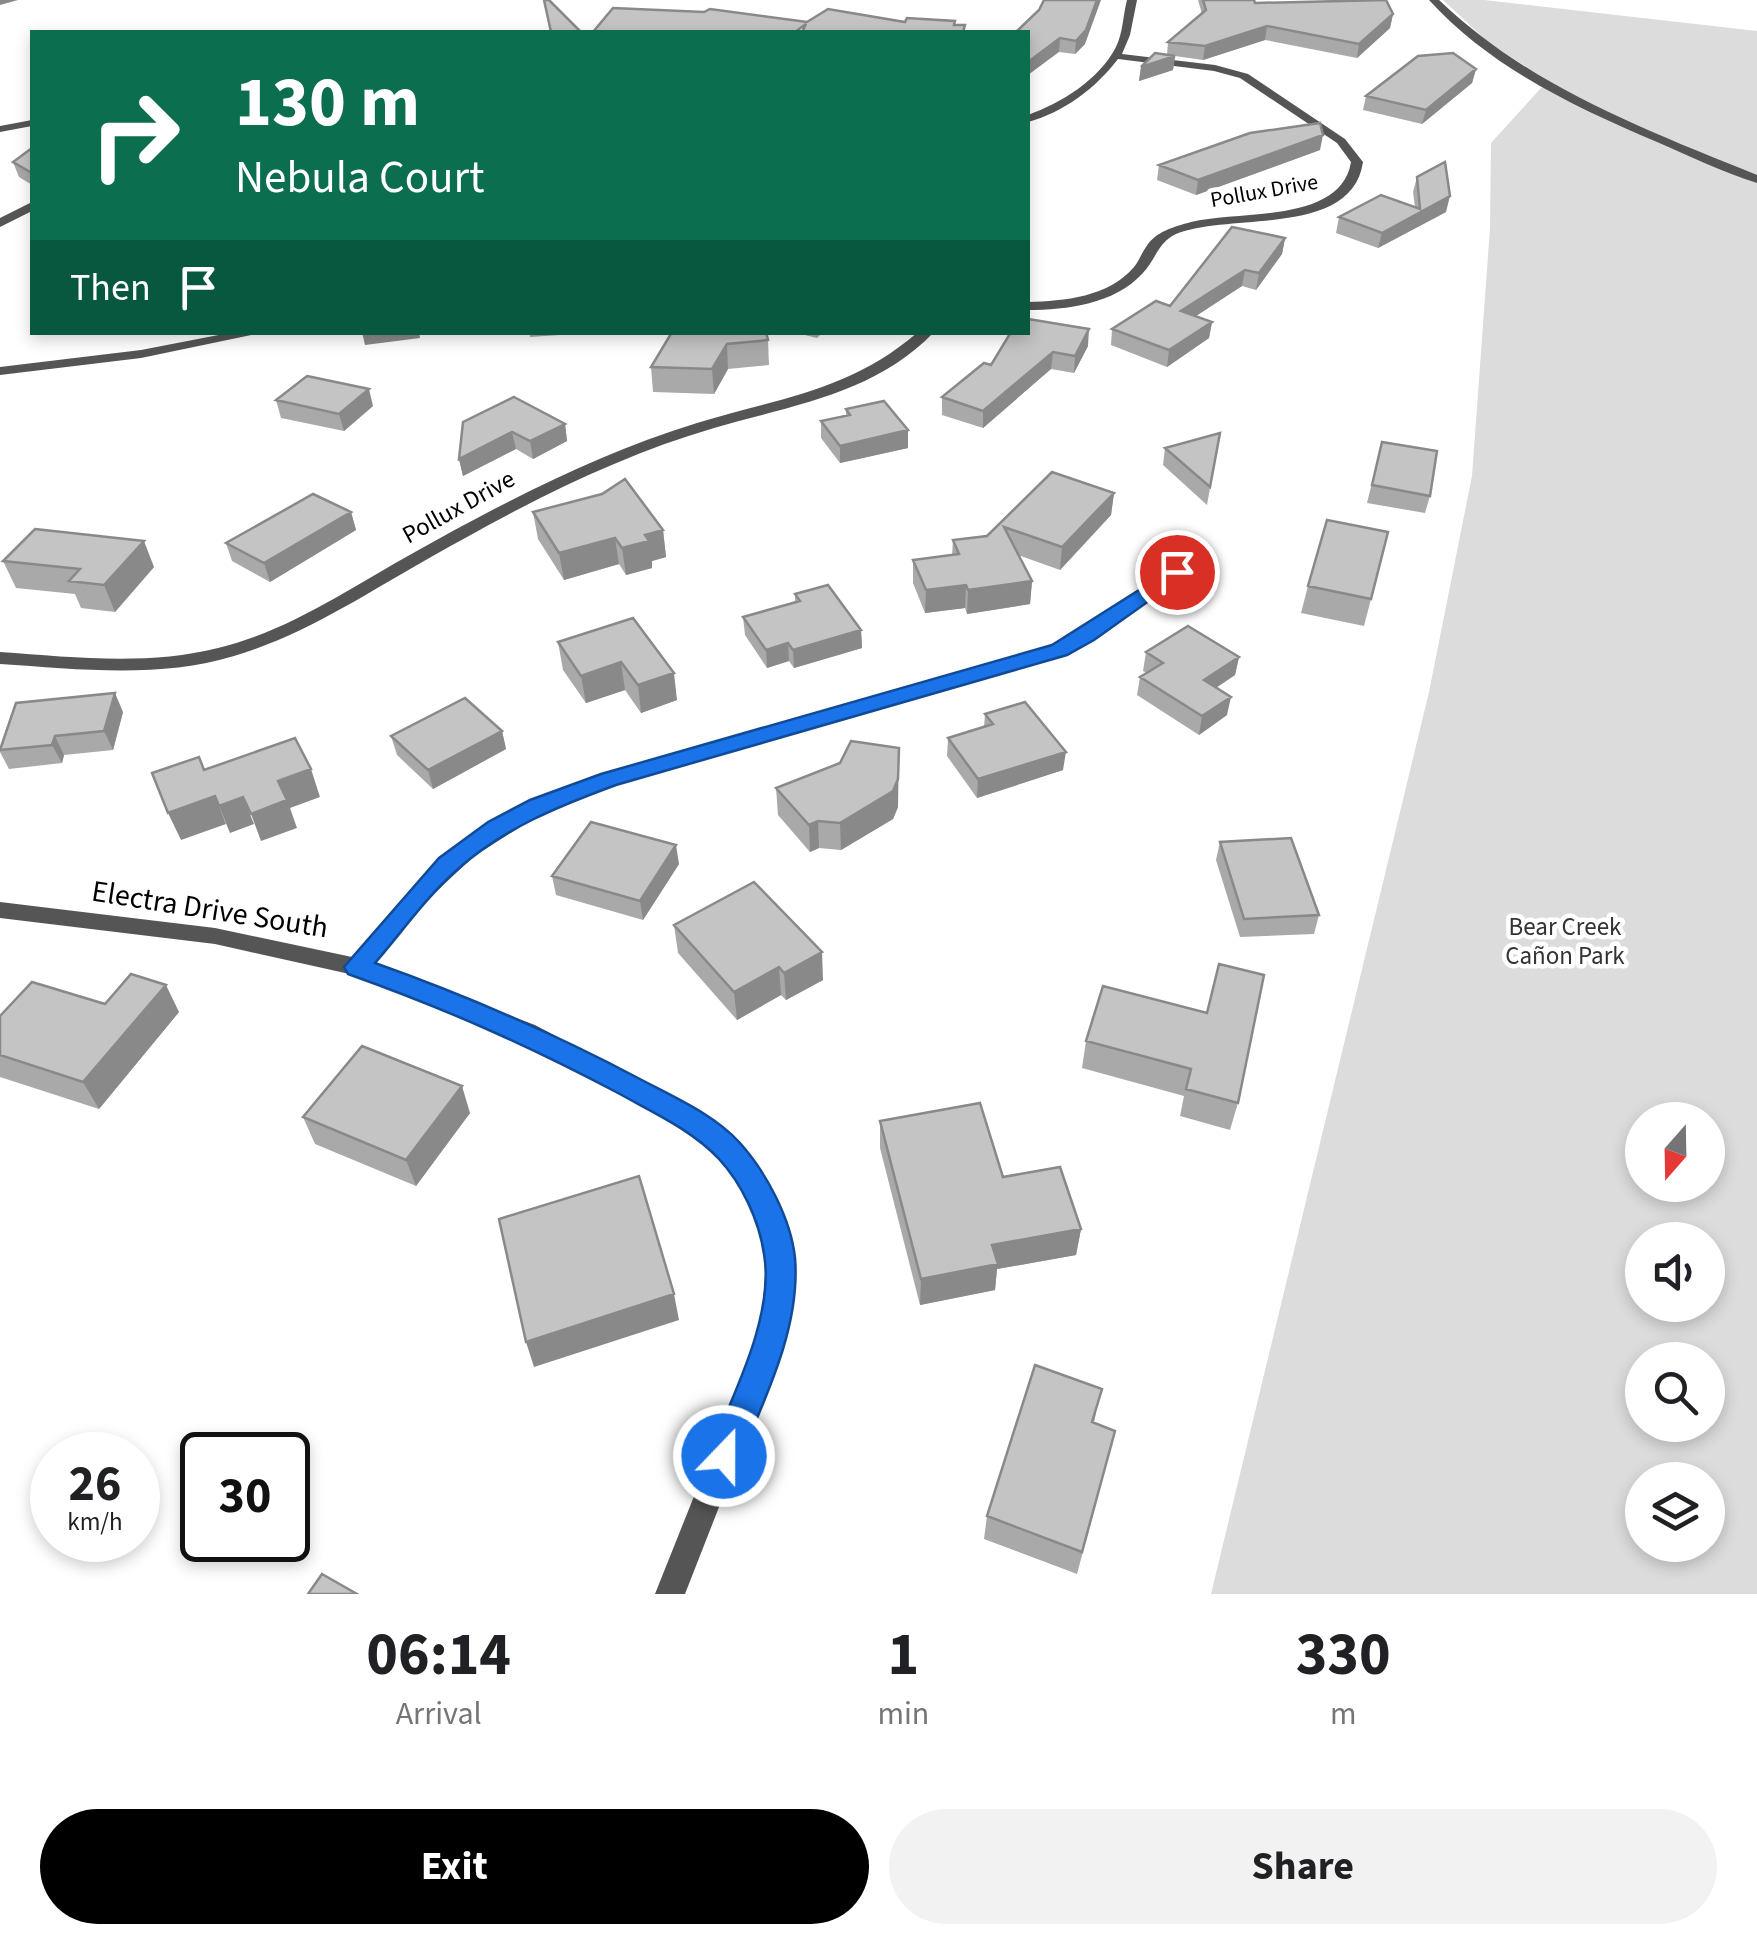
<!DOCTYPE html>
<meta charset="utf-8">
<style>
body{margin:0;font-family:"Source Sans 3",sans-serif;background:#f2f2f2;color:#202124;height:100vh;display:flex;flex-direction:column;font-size:38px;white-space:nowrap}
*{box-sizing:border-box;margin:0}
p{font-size:32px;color:#757577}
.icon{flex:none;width:55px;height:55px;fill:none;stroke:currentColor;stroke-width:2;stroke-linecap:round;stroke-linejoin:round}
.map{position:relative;height:1594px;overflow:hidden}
.sheet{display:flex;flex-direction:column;background:#fff;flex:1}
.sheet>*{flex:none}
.banner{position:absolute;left:30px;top:30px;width:1000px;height:305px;border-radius:0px;box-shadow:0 5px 15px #0003;background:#0b6e4f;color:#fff;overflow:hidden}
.needle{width:65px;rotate:200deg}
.tools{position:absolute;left:1625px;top:1102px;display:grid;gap:20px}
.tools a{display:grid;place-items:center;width:100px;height:100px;border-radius:50%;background:#fff;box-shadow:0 5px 15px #0003;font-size:50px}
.speed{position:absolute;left:30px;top:1432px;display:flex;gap:20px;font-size:50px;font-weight:700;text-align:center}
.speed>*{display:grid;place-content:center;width:130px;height:130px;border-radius:50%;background:#fff;box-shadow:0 5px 15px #0003;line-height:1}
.speed small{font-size:25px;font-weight:400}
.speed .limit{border:5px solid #111;border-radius:15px;background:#fff;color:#111}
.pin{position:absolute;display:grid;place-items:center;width:85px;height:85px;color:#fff;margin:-42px;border:5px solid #fff;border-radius:50%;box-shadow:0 2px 10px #0007}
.me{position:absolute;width:110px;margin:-55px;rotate:22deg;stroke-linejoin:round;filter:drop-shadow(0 0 8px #0008)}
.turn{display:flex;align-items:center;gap:35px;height:210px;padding:0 40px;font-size:45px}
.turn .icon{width:130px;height:130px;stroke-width:2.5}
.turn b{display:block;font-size:70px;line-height:85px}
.then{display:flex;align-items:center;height:95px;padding:0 40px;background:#0003;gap:20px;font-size:38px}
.eta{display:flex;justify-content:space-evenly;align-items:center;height:170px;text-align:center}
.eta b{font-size:60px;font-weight:700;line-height:70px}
.button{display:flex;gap:20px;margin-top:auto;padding:20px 40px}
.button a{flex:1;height:115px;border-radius:60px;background:#000;color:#fff;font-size:40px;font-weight:700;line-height:115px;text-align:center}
.button a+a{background:#f2f2f2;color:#202124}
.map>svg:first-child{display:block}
.green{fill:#dcdcdc;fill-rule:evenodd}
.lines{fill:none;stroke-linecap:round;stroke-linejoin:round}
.minor{fill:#555;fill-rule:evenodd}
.tertiary{fill:#555;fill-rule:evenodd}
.wall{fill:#a9a9a9}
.shaded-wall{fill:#898989}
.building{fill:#c4c4c4;stroke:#898989;stroke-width:2.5}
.route{fill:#1a73e8;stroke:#114b97;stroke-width:2.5}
.labels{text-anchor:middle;stroke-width:9;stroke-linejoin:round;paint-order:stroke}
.far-street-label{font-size:22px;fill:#000;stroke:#fff}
.street-label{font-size:25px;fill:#000;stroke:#fff}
.park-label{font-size:25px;fill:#333;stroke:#fff}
.near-street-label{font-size:30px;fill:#000;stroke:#fff}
</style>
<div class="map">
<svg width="1757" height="1594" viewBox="0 0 1757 1594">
<rect width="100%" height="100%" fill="#fff"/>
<path class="green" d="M1443,0h41l273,31v1563h-546l218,-902 43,-216 18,-248 1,-85 50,-55 14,-3 -66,-42zM1642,1120h66v65h-66zM1642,1240h66v65h-66zM1642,1360h66v65h-66zM1642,1480h66v65h-66z"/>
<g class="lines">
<path class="minor" d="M1127,0h10l-7,35 -8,19 93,11 33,9 97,65 18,23c-11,76 -133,50 -187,72 -19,9 -20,26 -34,40 -28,30 -75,36 -114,36v-8c36,-1 81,-5 106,-35 5,-6 7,-13 12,-20 10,-16 28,-20 45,-25 48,-12 150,2 160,-60l-14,-19 -97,-65 -26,-7 -96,-12c-23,30 -54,53 -90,63v-7c33,-12 71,-35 88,-68 7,-14 7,-32 11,-47z
M32,120v6l-32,6v-6z
M32,202v9l-32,16v-9z
M234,332h32l-125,26 -141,17v-8l141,-17z
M918,332h16c-59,62 -142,73 -220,96 -100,29 -193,78 -283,129 -64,36 -126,78 -197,99 -76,23 -156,13 -234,8v-12c72,5 147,14 218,-4 71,-17 134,-61 197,-96 91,-51 182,-98 282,-129 82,-25 153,-32 221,-91z
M1194,554l6,1v8l-83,61 -51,30 -450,131 -44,16 -38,17 -61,39 -52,49 -49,58 163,61 154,82 48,36 26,35 20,42 10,37 -2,41 -9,48 -97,248h-30l99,-248 11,-48 2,-41 -10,-37 -12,-27 -26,-36 -48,-36 -152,-82 -165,-64 -139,-31 -215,-26v-16l215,26 137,29 54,-62 53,-49 61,-38 38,-17 44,-16 452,-129 51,-30z"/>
<path class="tertiary" d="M1429,0h10c90,86 204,129 318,175v8c-34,-11 -68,-27 -100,-41 -83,-35 -167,-75 -228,-142z"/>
</g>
<path class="wall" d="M1198,0h56l1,3 77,-2 -1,-1h55l7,14 -3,14 -33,30 -92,-18 -62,20 -28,-4 -2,14 -34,11 2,-14 26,-12 1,-13 34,-28z
M1039,10l46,34 -10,10 -16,-2z
M1476,69l-4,14 -50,41 -59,-14 3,-14z
M32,148v37l-13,-8 -6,-15z
M1320,150l-124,45 -39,-15 2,-15z
M1417,177l29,35 -68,36 -42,-15 3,-16 76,-10 -2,-15z
M1285,238l-3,16 -26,36 -14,-4 -46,30 16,6 -3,16 -42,29 -56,-22 1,-16 58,-23z
M530,332h45v2l-45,3z
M672,332l96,8 1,25 -41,4 -14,25 -61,-2 -2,-25z
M793,332h30l-6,6z
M1088,346l-14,27 -23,-4 -68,59 -41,-13v-18l49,-32z
M276,400l97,6 -29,25 -63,-13z
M846,409l62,39 -68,15 -19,-25v-17l25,-5z
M463,422l102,2 2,17 -34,18 -17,-10 -53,27 -4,-17z
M1220,433l-13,72 -44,-40 2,-17z
M1382,442l48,54 -5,17 -58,-10z
M1052,472l62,21 -3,22 -51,55 -42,-15 14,26 -2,23 -63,10 -2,-6 -40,5 -12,-30v-23l39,-5 1,-15 34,-4z
M351,512l5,18 -86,52 -38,-21 -6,-18z
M533,512l130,18 3,27 -14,4v7l-26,7 -7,-11 -55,16 -26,-41z
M3,561l151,6 -39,45 -34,-4 -6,-14 -59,-6z
M1308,586l63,13 -7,27 -63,-13z
M795,594l66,36 1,18 -68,20 -5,-7 -22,7 -22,-33 -2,-18 52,-15z
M633,618l44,82 -36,13 -16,-23 -39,13 -23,-33 -5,-28z
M1146,652l93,5 -4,18 -19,13 11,27 -28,20 -62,-40 3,-18 7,-4 -4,-2z
M123,712l-10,38 -49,5 -2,8 -53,6 -9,-17v-5z
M985,714l78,56 -86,28 -30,-42 1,-18 36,-11z
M502,731l4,18 -73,40 -36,-34 -6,-19z
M776,788l122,19 -5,12 -52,31 -22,-2 -9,4 -32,-37z
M1220,842l99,73 -5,19 -74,3 -24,-77z
M679,864l-36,56 -87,-25 -4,-19z
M674,925l149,55 -37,20 -5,-5 -44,25 -59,-67z
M179,1012l-80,97 -99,-32v-61z
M1207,1013l31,90 -8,27 -50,-14 4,-20 -102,-28 4,-27z
M470,1113l-54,73 -101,-42 -12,-27z
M880,1121l123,56 78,52 -5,26 -79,14 -2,21 -75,15 -40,-157z
M1096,1413l-2,10 15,32 -32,119 -93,-35 3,-23z"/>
<path class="shaded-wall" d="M0,0h18l-18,5z
M1097,0h4l-16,44 -10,10 1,-13z
M1393,14l-3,14 -33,30 2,-14z
M1267,26l-2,14 -62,20 2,-14z
M1060,38l-1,14 -31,23v-13z
M1175,56l-2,14 -34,11 2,-14z
M1476,69l-4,14 -50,41 4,-14z
M1323,135l-3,15 -124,45 2,-15z
M1450,196l-4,16 -68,36 4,-15z
M1285,238l-3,16 -26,36 3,-17z
M1245,270l-3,16 -63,41 2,-16z
M1212,322l-3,16 -42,29 2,-17z
M1089,329l-1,17 -14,27 1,-17z
M362,332h57l1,6 -55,7z
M727,344l1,25 -14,25 -2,-25z
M1053,352l-2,17 -68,59v-17z
M369,389l4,17 -29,25 -5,-17z
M565,424l2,17 -34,18 -3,-18z
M908,430v18l-68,15v-17z
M512,432l4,17 -53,27 -4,-17z
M1114,493l-3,22 -51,55 2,-23z
M351,512l5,18 -86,52 -6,-19z
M663,530l3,27 -14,4v7l-26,7 -4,-27 23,-13z
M615,538l4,26 -55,16 -5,-27z
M144,541l10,26 -39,45 -11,-27z
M1032,581l-2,23 -63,10 1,-24z
M966,585l-1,23 -40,5 1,-23z
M861,630l1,18 -68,20 -1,-18z
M788,643l1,18 -22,7 -1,-18z
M1239,657l-4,18 -35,23 4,-18z
M621,662l4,28 -39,13 -5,-27z
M674,673l3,27 -36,13 -3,-28z
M115,693l8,19 -10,38 -9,-19z
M1231,697l-4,18 -28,20 3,-19z
M502,731l4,18 -73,40 -5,-19z
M55,736l9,19 -2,8 -10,-18z
M899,748l-1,59 -5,12 -52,31 -1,-27z
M1066,752l-3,18 -86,28 1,-19z
M311,769l9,28 -30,11 7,20 -36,13 -10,-27 27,-33z
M215,796l11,28 -45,16 -13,-27z
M243,797l11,27 -24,9 -11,-27z
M818,821l1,27 -9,4 -1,-27z
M676,845l3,19 -36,56 -3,-19z
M822,952l1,28 -37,20 -2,-27z
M779,967l2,28 -44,25 -3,-28z
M166,985l13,27 -80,97 -16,-27z
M462,1086l8,27 -54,73 -10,-26z
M1081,1229l-5,26 -79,14 -2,21 -75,15 1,-26 71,-34z
M674,1294l5,26 -145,47 -8,-25z"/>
<path class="building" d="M544,0h5l32,32h-30z
M1044,0h53l-11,30 -10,11 -16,-3 -32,24v-30h-12l23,-22z
M1203,0h51l1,3 131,-3 7,14 -34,30 -92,-18 -62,20 -37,-4 38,-32z
M613,8l91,4 6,-3 97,13 21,-13 77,13 2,-4 48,3 -1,4h11l-2,7h-161l4,-8 -11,8h-202z
M1155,53l20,3 -34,11z
M1453,53l23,16 -50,41 -60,-14 52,-40z
M1320,123l3,12 -125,45 -39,-15 91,-32z
M32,148v25l-19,-11z
M1445,162l5,34 -68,37 -43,-16 42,-22 39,14 -3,-32z
M1232,227l53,11 -26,35 -14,-3 -64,41 31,11 -43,28 -57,-21 44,-28 14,5z
M1028,319l61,10 -14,27 -22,-4 -70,59 -41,-14 42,-34 7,2 20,-33h17z
M672,332h94l2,8 -41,4 -15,25 -61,-2z
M307,376l62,13 -30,25 -63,-14z
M514,397l51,27 -35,17 -18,-9 -53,27 4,-37z
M884,401l24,29 -68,16 -19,-25 29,-6 -4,-6z
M1220,433l-10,54 -45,-39z
M1382,442l55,9 -7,45 -58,-11z
M1052,472l62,21 -52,54 -58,-20 28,54 -64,9 -2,-5 -40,5 -13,-30 46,-6 -6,-14 34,-4z
M625,479l38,51 -18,5 4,6 -27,7 -7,-10 -56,15 -26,-41 69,-18z
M313,494l38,18 -87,51 -38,-20z
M1327,520l61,12 -17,67 -63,-13z
M35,529l109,12 -40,44 -35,-4 11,-12 -77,-8z
M828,585l33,45 -68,20 -5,-7 -22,7 -23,-33 57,-16 -5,-7z
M633,618l41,55 -36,12 -17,-23 -40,14 -23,-34z
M1188,626l51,31 -35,23 27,17 -29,19 -62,-39 23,-14 -17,-11z
M115,693l-11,38 -49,5 -3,9 -52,5 16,-47z
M465,698l37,33 -74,39 -37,-34z
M1025,702l41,50 -88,27 -30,-41 45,-14 -8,-10z
M295,738l16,31 -33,12 9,19 -36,14 -8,-17 -24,9 -4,-10 -47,17 -16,-40 47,-16 5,13z
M851,741l48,7 -1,31 -5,12 -53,32 -22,-2 -9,4 -33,-37 64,-25z
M591,822l85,23 -36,56 -88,-25z
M1291,838l28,77 -75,4 -24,-77z
M754,882l68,70 -38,21 -5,-6 -45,25 -60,-67z
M1219,964l45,11 -26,128 -52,-14 5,-20 -105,-28 17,-55 104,27z
M131,974l35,11 -83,97 -83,-27v-39l32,-34 73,22z
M362,1046l100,40 -56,74 -103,-43z
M980,1103l23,74 57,-10 21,62 -89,16 6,19 -77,15 -41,-158z
M639,1176l35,118 -148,48 -27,-123z
M1035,1365l67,24 -10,33 23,9 -33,121 -95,-36z
M322,1574l35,20h-49z"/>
<path class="route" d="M1177,566l9,6 -2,4 -90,64 -27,15 -451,130c-57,21 -112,43 -158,84 -31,27 -56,63 -83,94 93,33 176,69 263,115 34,18 76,36 102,65 26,29 51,76 55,115 6,72 -33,146 -59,210l-12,4 -12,-4 -4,-12c23,-57 67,-139 56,-202 -5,-34 -22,-70 -45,-95 -27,-29 -67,-47 -101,-66 -93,-49 -172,-84 -270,-119l-4,-7 95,-109 49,-36 42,-22 71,-26 451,-129z"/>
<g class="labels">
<g class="far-street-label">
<text transform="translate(1264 190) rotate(-10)" y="8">Pollux Drive</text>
</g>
<g class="street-label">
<text transform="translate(458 506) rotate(-29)" y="9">Pollux Drive</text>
</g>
<g class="park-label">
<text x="1565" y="935">Bear Creek<tspan x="1565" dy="29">Cañon Park</tspan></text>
</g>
<g class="near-street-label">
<text transform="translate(210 909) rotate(9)" y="10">Electra Drive South</text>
</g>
</g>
</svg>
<div class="tools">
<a><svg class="needle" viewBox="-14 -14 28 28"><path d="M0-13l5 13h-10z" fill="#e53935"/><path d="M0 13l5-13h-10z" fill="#757577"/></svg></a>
<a><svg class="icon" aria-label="sound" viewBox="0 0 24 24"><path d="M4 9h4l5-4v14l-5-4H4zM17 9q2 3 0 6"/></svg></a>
<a><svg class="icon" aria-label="search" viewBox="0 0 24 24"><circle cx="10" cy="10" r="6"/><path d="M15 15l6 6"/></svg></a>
<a><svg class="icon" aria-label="layers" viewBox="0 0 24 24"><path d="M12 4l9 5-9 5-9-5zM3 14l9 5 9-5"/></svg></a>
</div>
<div class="speed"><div>26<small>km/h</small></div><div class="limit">30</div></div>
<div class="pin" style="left:1177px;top:572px;background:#d93025"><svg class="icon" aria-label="arrive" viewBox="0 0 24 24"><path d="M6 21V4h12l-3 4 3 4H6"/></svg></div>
<svg class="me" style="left:724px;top:1456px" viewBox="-20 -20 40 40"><circle r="17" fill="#1a73e8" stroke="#fff" stroke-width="3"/><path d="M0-11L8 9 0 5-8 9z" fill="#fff"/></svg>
<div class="banner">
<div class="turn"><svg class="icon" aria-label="right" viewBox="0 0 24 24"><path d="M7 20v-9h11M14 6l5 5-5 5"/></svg><div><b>130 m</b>Nebula Court</div></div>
<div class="then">Then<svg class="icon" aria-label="arrive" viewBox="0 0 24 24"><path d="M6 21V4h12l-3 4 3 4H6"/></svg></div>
</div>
</div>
<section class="sheet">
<div class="eta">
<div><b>06:14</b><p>Arrival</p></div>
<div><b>1</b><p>min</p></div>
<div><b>330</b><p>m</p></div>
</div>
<div class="button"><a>Exit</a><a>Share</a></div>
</section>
